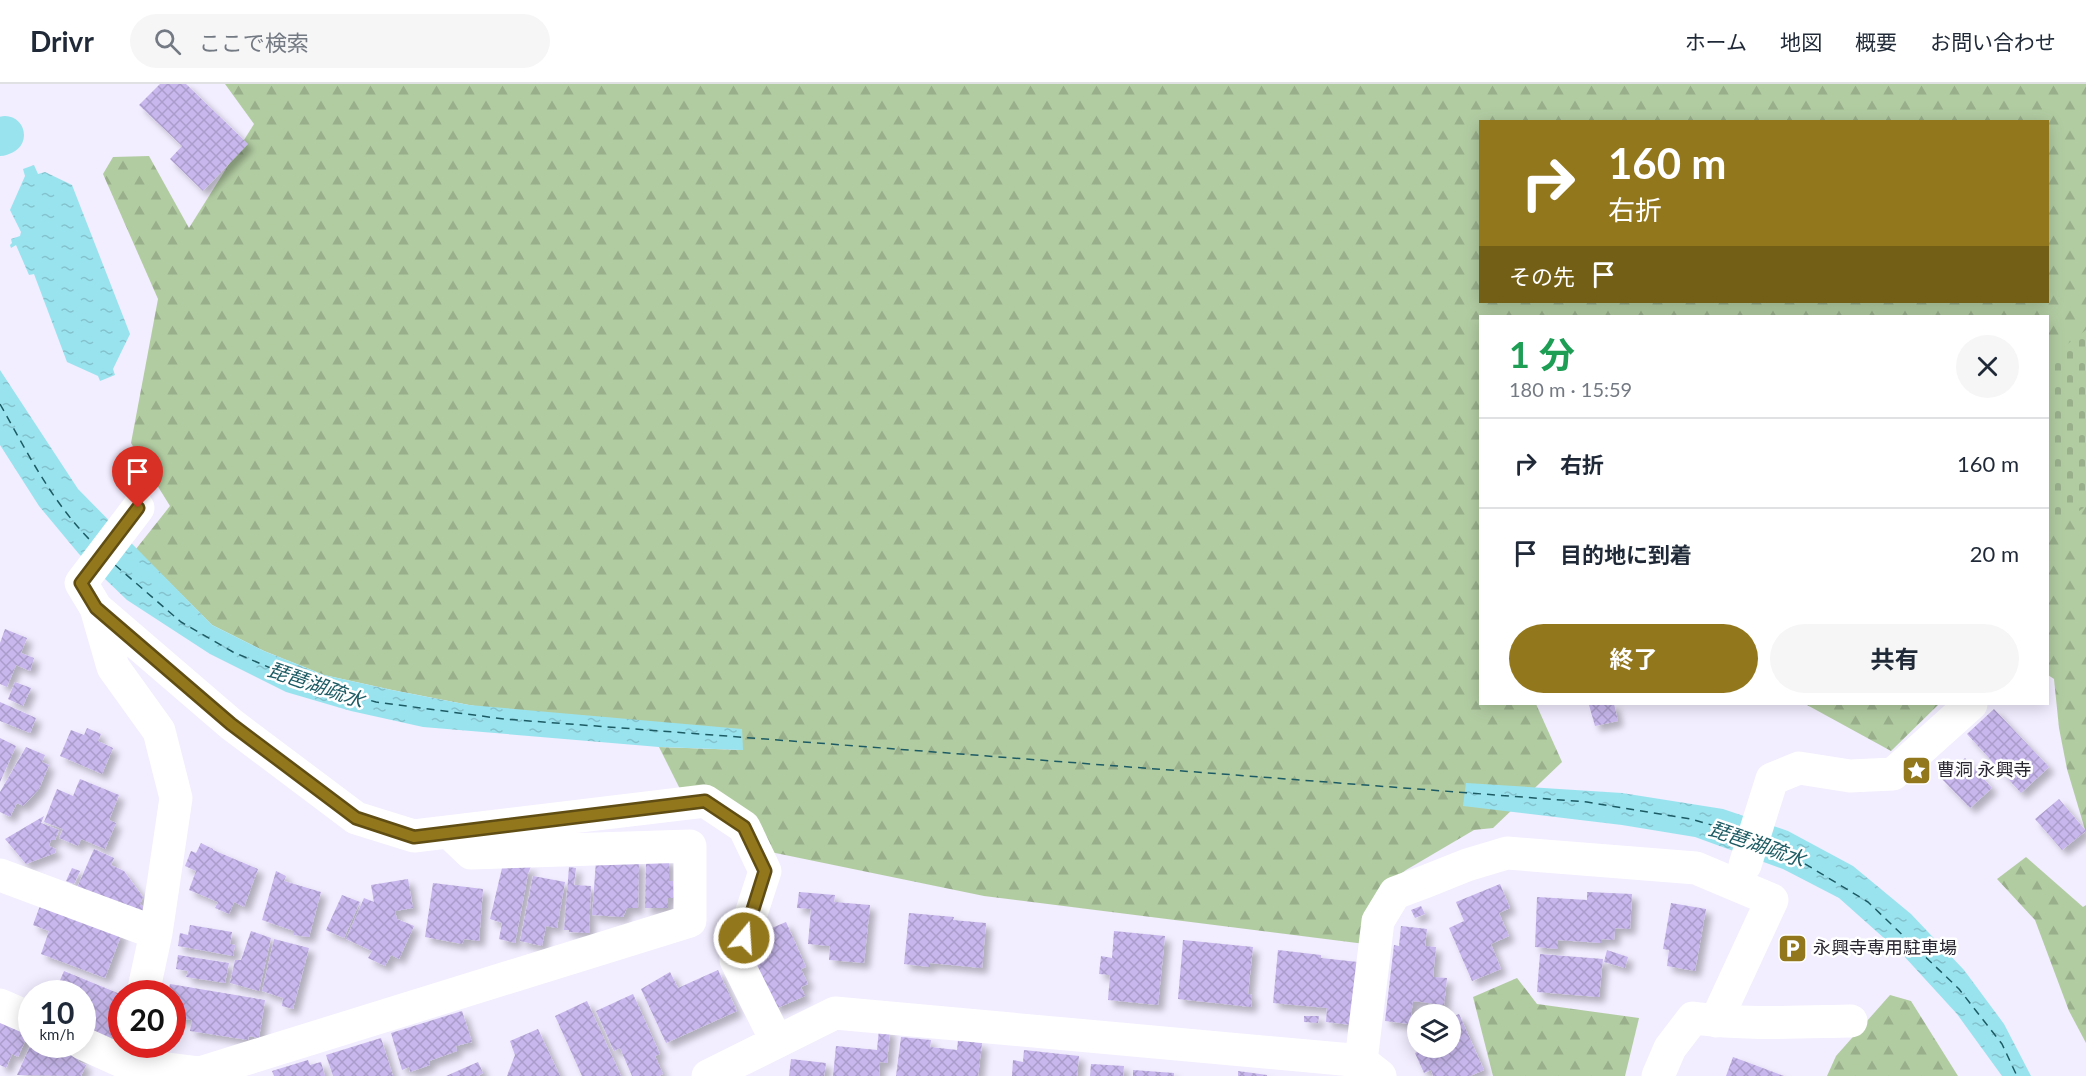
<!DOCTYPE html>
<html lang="ja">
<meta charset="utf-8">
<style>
body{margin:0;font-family:Lato,"Noto Sans JP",sans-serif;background:#f6f6f7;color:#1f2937;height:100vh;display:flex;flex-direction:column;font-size:22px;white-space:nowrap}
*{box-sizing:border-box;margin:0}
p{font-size:20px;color:#747a83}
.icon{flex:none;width:33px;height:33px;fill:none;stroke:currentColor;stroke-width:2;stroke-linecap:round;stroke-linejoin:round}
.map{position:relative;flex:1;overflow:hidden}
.sheet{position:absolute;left:1479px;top:231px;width:570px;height:390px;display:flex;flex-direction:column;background:#fff;border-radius:0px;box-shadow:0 3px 15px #0003}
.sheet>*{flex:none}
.hud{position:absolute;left:1479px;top:36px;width:570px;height:183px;border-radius:0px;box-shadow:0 3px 15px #0003;background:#92771d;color:#fff;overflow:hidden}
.controls{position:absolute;left:1407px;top:920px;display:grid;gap:12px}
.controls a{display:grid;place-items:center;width:54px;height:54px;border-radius:50%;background:#fff;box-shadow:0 3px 15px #0003;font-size:30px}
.speed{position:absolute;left:18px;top:896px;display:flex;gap:12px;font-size:30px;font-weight:700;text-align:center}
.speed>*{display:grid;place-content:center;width:78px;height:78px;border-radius:50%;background:#fff;box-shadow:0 3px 15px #0003;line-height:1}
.speed small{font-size:15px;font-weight:400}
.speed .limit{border:9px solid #d22;background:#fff;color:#111}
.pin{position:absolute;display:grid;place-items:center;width:51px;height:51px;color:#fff;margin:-62px -26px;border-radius:50% 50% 50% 0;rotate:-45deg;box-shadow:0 0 6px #0007}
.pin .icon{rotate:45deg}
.me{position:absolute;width:66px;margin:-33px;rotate:18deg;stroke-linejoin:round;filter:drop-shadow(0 0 4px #0008)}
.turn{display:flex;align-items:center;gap:21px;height:126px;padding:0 30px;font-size:27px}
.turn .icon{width:78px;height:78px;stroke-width:2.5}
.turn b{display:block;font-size:42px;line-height:51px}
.then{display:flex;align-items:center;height:57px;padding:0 30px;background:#0003;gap:12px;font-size:22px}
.round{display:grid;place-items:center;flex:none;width:63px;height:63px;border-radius:32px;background:#f6f6f7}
.head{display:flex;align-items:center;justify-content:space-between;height:102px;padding:0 30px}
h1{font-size:36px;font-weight:700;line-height:45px;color:#1e9e55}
.button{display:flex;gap:12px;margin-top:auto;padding:12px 30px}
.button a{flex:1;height:69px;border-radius:36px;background:#92771d;color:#fff;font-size:24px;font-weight:700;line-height:69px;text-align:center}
.button a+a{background:#f6f6f7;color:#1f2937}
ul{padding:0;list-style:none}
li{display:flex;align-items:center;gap:18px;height:90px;padding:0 30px;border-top:2px solid #e0e1e3}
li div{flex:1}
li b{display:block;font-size:22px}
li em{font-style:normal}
header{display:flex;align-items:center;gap:36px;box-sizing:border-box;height:84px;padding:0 30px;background:#fff;border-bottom:2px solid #e0e1e3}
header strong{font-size:28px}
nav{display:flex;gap:33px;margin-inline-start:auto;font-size:21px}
.search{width:420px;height:54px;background:#f6f6f7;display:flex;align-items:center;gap:15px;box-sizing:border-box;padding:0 21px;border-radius:33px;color:#747a83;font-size:22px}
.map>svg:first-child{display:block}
.forest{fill:url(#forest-firs);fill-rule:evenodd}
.cemetery{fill:url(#cemetery-stones)}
.water{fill:url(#water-ripples)}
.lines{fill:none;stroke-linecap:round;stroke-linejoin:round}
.canal{stroke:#99e3ef;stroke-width:38}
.ferry{stroke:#1d5b64;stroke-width:1.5;stroke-dasharray:8 6;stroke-linecap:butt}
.building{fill:url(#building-cross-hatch);filter:url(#shadow)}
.minor{stroke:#fff;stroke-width:33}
.route-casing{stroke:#5f4d13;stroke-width:15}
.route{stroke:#92771d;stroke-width:10}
.labels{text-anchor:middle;stroke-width:5;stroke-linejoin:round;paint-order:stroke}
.poi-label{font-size:18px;fill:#2b2732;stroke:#fff;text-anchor:start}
.water-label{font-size:20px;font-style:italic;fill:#1d5b64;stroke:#fff}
</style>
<header>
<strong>Drivr</strong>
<div class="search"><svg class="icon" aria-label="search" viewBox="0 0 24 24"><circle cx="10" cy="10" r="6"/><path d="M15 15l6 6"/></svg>ここで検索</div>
<nav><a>ホーム</a><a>地図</a><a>概要</a><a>お問い合わせ</a></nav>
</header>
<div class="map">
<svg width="2086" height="992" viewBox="0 0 2086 992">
<defs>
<pattern id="forest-firs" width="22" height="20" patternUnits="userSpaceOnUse" patternTransform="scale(1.5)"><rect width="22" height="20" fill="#b2cca2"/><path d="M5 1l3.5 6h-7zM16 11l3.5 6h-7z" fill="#99af8c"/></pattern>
<pattern id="cemetery-stones" width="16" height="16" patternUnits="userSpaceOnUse" patternTransform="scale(1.5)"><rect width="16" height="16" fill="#b2cca2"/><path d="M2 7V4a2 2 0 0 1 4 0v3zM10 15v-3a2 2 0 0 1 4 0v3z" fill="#99af8c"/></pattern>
<pattern id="water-ripples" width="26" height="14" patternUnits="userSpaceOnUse" patternTransform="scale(1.5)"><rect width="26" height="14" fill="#99e3ef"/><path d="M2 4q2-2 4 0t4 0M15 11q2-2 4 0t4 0" fill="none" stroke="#84c3cd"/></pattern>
<pattern id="building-cross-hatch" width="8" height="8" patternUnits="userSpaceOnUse" patternTransform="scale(1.5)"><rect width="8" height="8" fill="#c7b7ec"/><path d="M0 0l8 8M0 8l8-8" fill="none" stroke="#ab9dcb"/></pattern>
<filter id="shadow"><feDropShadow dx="5.5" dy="5.5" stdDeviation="3" flood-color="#0004"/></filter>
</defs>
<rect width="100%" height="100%" fill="#f2edff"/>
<path class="forest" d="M225,0h1861v749l-19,-64 -8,-41 -5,-49 -6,-4v-359h-568v388h56l26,58 -69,66 -19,2 -68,40 -23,17 -11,13 -7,44 -381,-48 -223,-46 -81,-61 -21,-42 83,3 -273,-45 -77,-15 -68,-15 -60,-24 -52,-26 -76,-76 34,-43 -39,-63 27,-144 -55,-125 10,-17 36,-1 40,72 65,-104zM1480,38h568v180h-568z
M1808,620h131l-48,47 -84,-46z
M2026,773l57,50 3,-2v138l-17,-32 -34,-91 -38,-41z
M1517,894l20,26 102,14 -14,58h-132l-20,-79z
M1890,911l21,6 47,75h-131l9,-20z"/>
<path class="cemetery" d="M2086,246v176l-38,28v-175z"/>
<path class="water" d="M34,81l4,9 7,-2 27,13 58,149 -17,35 2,6 -15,6 -2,-5 -31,-14 -33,-88 -5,1 -13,-30 -5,3 -1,-3 2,-2 -1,-4 9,-3 1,-4 -11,-22 15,-34 -2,-7z
M0,286l78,119 134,136 52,26 60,24 68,15 77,15 273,24 1,21 -84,-3 -236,-20 -72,-16 -65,-19 -76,-38 -83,-54 -48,-46 -40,-48 -39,-61z
M1466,699l156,10 101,16 65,22 65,35 58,48 53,56 40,54 27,52h-29l-45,-62 -54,-59 -64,-57 -56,-29 -88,-32 -73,-12 -159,-19z"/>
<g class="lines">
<path class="canal" d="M0,53l5,-2"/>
<path class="ferry" d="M0,320c27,48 53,100 93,139
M115,481l66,57 52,30 66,28 77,22 128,17 1083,83 104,17 48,14
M1769,758l99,60 91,87 43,55 15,32"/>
</g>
<path class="building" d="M160,0h26l62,60 -45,47 -33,-32 12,-13 -43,-41z
M5,545l22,9 -6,15 13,5 -4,13 -14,-6 -9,22 -7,-3v-41z
M15,598l16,6 -8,18 -15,-7z
M0,618l36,16 -6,15 -30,-12z
M1596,620h18l4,17 -23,5 -6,-21z
M1994,625l55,58 -28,26 -54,-59z
M87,644l14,6 -3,7 15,7 -11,26 -42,-18 11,-26 13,5z
M0,654l16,8 -16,36z
M26,663l19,8 -3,7 7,3 -10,24 -16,17 -6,-3 -7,14 -10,-5v-20z
M1965,674l27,30 -22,20 -28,-29z
M80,695l39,16 -10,25 7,3 -11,26 -24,-10 -3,7 -19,-8 4,-9 -19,-7 13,-33 16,7z
M2059,715l27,32 -24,19 -27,-31z
M44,732l-3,7 18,7 -4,10h-4l-2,6 7,3 -1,4 -29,11 -21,-25z
M201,759l12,6v1l45,19 -14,38 -10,-5 -5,12 -14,-6 3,-6 -29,-12 7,-19 -11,-5 6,-15 5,2z
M94,765l20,9 -3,7 13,6 19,26 -3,7 4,3 -2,5 -66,-22z
M646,775h23v22h4l1,17h-6v10h-23z
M596,777h43l-1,47h-11l-4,9 -31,-2z
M531,782l-3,8 -13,69 -16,-4 3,-16 -12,-4 12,-51z
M569,783l7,1 -2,17 17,1 -2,47 -20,-1v-2h-5z
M72,784l8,3 -6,13 -8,-3z
M276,787l10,5 -2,5 37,11 -12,45 -15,-2v-4l-32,-11z
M533,792l32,6 -8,46 -11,-2 -4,20 -22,-5z
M408,795l5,29 -18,3 2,8 17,7 -15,33 -8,-4 -6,11 -17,-8 4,-7 -26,-12 18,-41 10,4 -3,-17z
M433,799l50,6 -4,52 -15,-2 -2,5 -37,-7z
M1500,800l10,24 -11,5 10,23 -18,8 10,25 -29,12 -23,-53 15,-7 -8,-19z
M799,808l36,3 -1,7 36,3 -6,58 -35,-3 1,-14 -22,-2 3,-35 -14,-1z
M1587,808l45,2 -2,35 -15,-1 -1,12 -13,-1v4l-43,-3v9l-23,-2 2,-50 50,3z
M342,811l18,7 -16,36 -18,-8z
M41,819l81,30 -17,45 -64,-24 8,-23 -16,-6z
M1671,819l35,6 -11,62 -28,-5 2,-16 -6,-1z
M1421,822l4,8 -10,4 -4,-8z
M909,829l45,4 -1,3 33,3 -4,45 -52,-5v4l-26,-3z
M786,838l20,45 -5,2 7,15 -7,3 4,9 -30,13 -23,-51 16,-7 -8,-18z
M190,841l42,7 -2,12 5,1 -2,11 -55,-10 2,-13 8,2z
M1401,842l26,3 -2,17 11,1 -3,30 14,1 -3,27 -31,-4 -3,23 -25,-3 9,-76 5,1z
M251,847l20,7 -12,53 -29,-8 5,-23h6z
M1114,847l51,5 -7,69 -50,-5 2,-25 -11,-1 2,-18 11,2z
M274,855l35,9 -16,61 -11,-3 1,-8 -21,-7z
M1183,856l70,7 -5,47 4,1 -1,12 -73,-8z
M1278,866l43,5v3l37,4 -6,63 -26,-3 1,-14 -54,-5z
M1607,866l21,7 -3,11 -21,-6z
M1540,870l63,5 -4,38 -62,-5z
M178,871l51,8 -4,20 -39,-6 2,-6 -12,-2z
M718,886l19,41 -71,32 -25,-54 29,-17 8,16z
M64,887l56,23 -11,26 8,4 -7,14 -28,-11v-34h-23l2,-7 -3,-1z
M170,900l95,16 -6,38 -10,-2 -1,4 -58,-9 2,-11 -20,-3v-24h-4z
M633,910l27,60 -5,2 8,18 -4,2h-27l-12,-28 -6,3 -18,-40z
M587,917l30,66 4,9h-39l-27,-60z
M462,927l10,31 -16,4 1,5 -28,10 1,4 -20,7 -1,-5 -7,3 -11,-37z
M1459,930l25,56 -14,6h-37l-2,-6 -7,3 -9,-20 8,-4 -1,-2h28v-29z
M1304,932h15l-1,7 -14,-1z
M0,934l29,14 -11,25 -6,-3 -6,14 -6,-3z
M538,945l22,47h-53l8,-21 -5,-14z
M879,945l11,1 -3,33 -7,-1 -1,14h-46l3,-30 41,4z
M901,953l30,3 -1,7 27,3 1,-10 24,3 -4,33h-82z
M381,954l12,38h-60l-7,-21z
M31,960h28l22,10 -3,7 8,4 -5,11 -64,-1z
M1024,966l55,6 -2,20h-65l1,-16 10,2z
M1733,973l19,7 32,12h-58z
M791,975l35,4 -2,13h-35z
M308,976l2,5 11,-3 4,14h-51l-2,-5z
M478,978l5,11 -5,3h-32z
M1091,980l33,2 -1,10h-33z
M1133,986l41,3v3h-41z
M1238,987l29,4v1h-29z"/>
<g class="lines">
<path class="minor" d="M138,424l-57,75 15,25 17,59 46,64 17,67 -20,135 -13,60
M96,524l135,116 125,94 58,18 291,-35 39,26 21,44 -29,89 41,82
M1745,781l27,-86 27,-11 51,8 43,-2 78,-70
M0,791l156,58
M0,921l32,14
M82,959l46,21 72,9 490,-152v-75l-219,7 -22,-21
M1361,977l17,-140 17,-28 32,-12 40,-16 40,-12 189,15 76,32 -56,121
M708,992l127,-63 517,47 9,1 19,15
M1658,992l12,-28 23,-30c53,7 106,4 158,3"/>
</g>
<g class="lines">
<defs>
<path id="route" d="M138,424l-57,75 15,25 135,116 125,94 58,19 291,-36 39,26 21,44 -21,67"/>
</defs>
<use href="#route" class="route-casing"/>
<use href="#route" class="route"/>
</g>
<defs>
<symbol id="sight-square" viewBox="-11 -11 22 22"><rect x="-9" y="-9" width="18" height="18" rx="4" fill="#92771d" stroke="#fff"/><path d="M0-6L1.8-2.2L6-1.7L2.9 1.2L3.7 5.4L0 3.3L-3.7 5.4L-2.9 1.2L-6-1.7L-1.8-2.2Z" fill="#fff"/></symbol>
<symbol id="parking-square" viewBox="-11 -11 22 22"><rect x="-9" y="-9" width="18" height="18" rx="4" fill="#92771d" stroke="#fff"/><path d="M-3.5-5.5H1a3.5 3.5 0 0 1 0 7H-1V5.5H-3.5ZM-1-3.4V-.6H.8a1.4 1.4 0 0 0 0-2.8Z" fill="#fff"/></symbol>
</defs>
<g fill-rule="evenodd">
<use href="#sight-square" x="1900" y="670" width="33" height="33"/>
<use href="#parking-square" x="1776" y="848" width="33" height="33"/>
</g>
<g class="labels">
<g class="poi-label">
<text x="1937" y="692">曹洞 永興寺</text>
<text x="1813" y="870">永興寺専用駐車場</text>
</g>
<g class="water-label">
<text transform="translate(316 601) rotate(19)" y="7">琵琶湖疏水</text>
<text transform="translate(1757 760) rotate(19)" y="7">琵琶湖疏水</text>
</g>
</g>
</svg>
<div class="controls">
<a><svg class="icon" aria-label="layers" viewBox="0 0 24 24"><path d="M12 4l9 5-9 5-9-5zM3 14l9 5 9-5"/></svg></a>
</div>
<div class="speed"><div>10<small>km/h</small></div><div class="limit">20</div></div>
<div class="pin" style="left:138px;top:424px;background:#d93025"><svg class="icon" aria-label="arrive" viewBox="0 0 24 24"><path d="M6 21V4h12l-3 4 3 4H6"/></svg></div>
<svg class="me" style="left:744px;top:854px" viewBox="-20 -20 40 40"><circle r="17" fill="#92771d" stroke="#fff" stroke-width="3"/><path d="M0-11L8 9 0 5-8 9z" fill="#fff"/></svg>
<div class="hud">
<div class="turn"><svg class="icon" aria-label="right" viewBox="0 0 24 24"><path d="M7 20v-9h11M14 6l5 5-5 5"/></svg><div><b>160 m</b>右折</div></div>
<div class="then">その先<svg class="icon" aria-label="arrive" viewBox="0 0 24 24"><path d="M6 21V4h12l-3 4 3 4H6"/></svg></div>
</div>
<section class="sheet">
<div class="head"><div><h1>1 分</h1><p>180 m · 15:59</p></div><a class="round"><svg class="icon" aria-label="close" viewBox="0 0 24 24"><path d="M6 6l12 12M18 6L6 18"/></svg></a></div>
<ul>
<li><svg class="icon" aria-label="right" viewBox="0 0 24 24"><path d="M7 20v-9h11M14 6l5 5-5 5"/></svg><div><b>右折</b></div><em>160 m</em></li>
<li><svg class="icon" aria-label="arrive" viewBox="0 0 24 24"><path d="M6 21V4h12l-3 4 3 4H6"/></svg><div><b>目的地に到着</b></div><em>20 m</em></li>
</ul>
<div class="button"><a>終了</a><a>共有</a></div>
</section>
</div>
